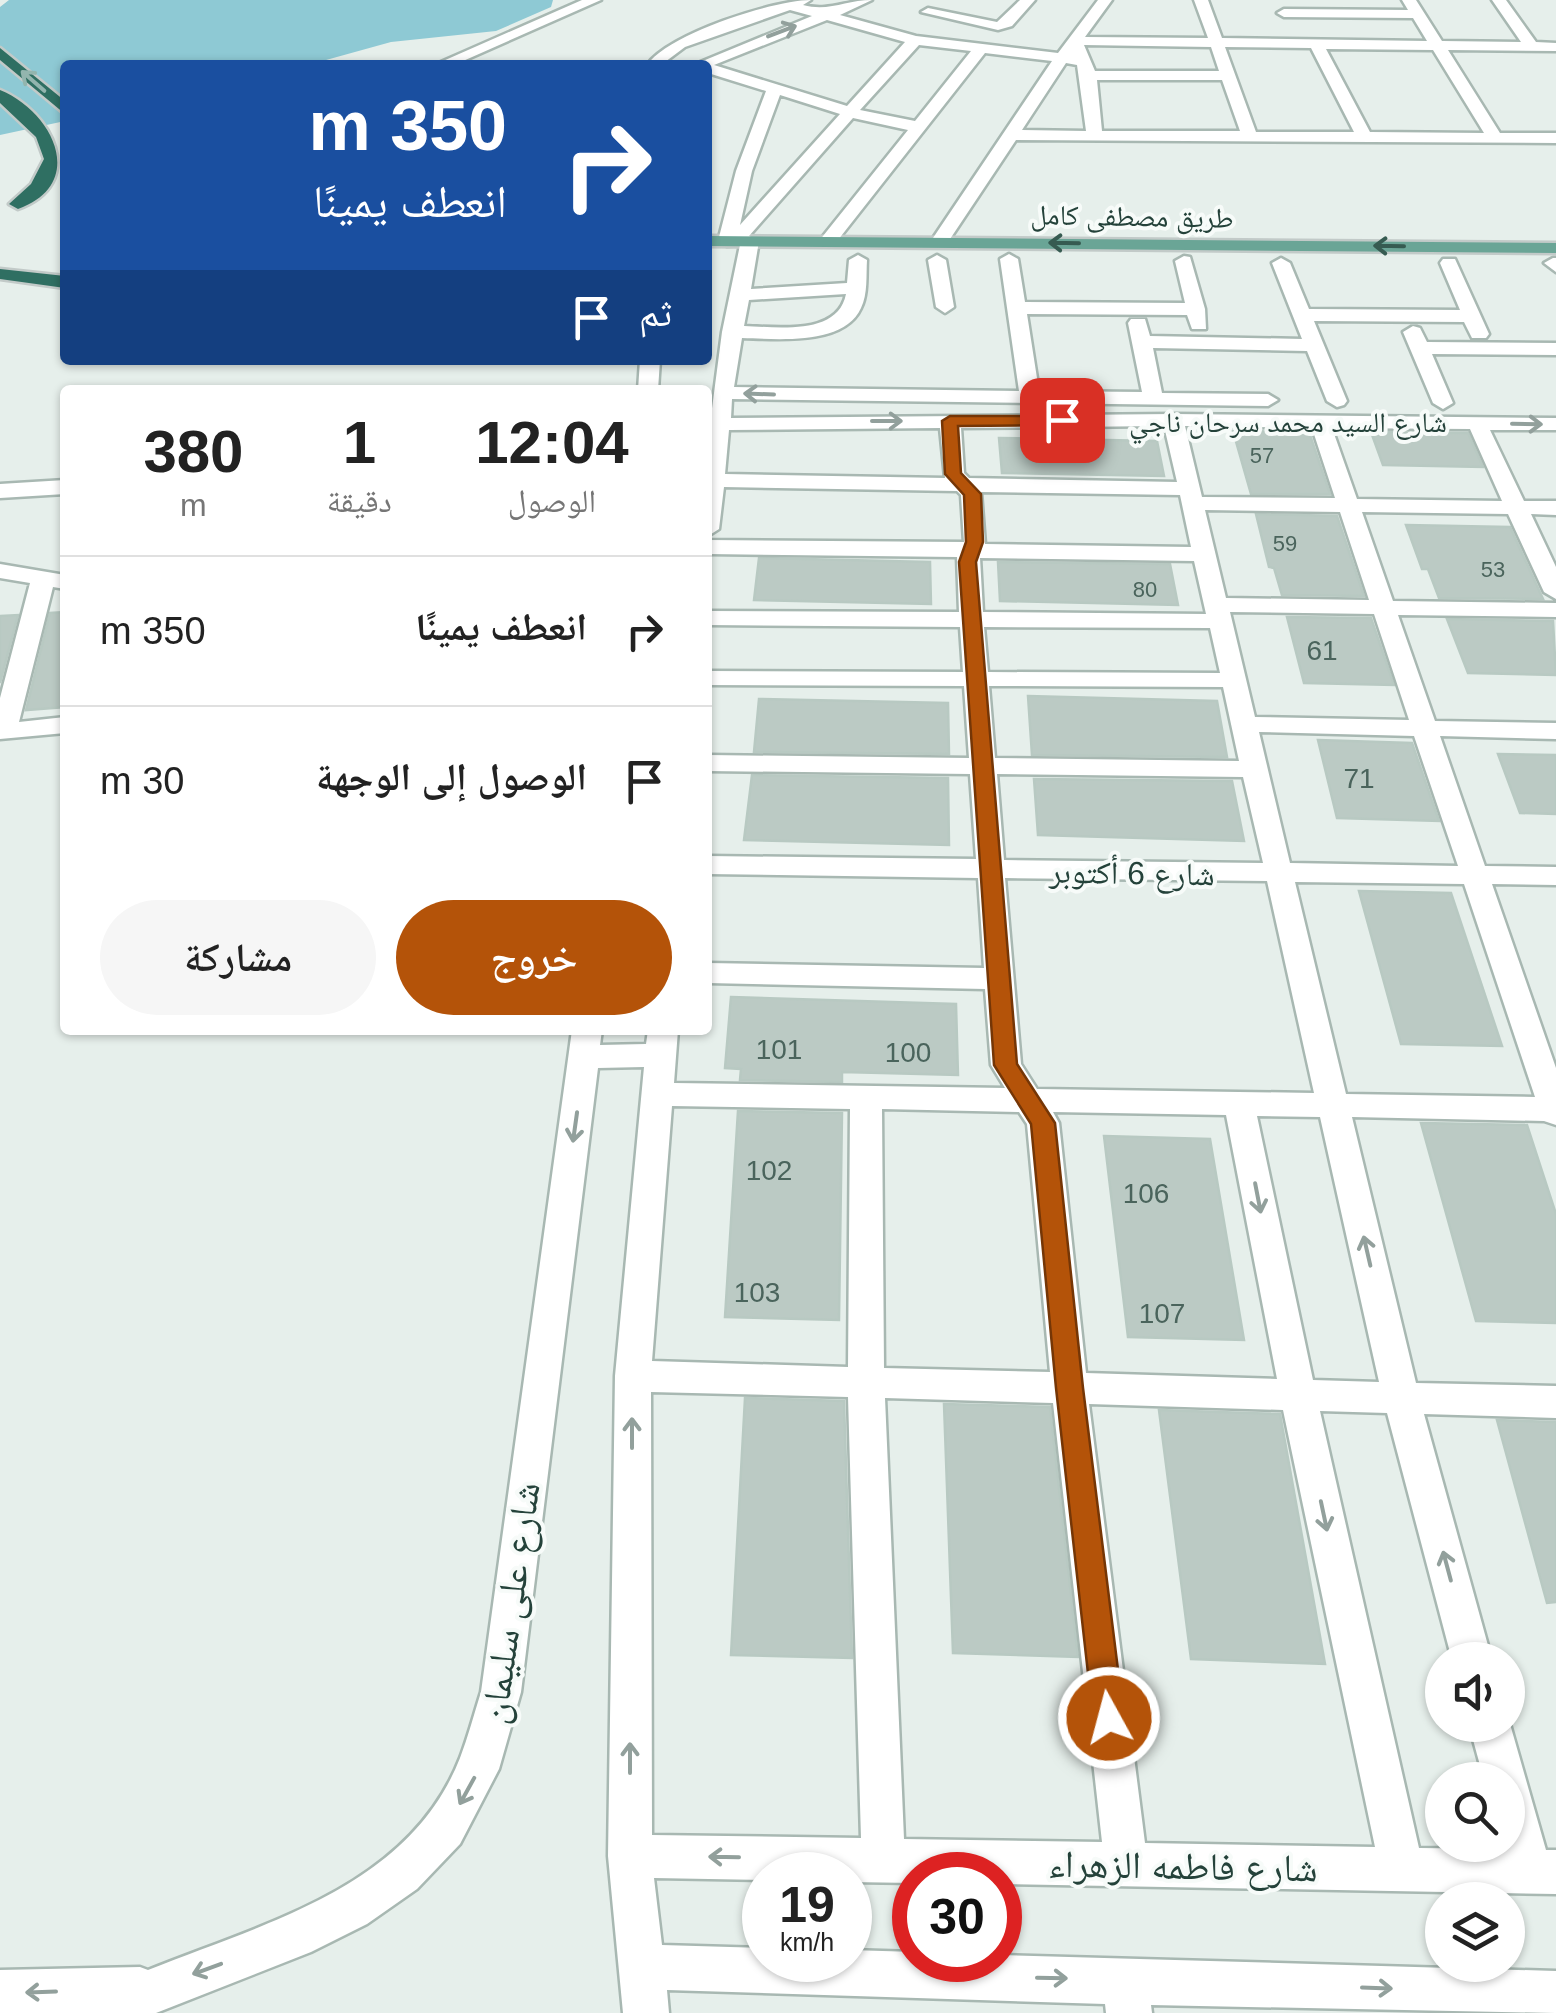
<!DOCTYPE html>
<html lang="ar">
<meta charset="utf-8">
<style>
body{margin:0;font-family:Helvetica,"Noto Naskh Arabic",sans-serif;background:#f6f6f6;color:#222;direction:rtl;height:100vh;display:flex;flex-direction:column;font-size:38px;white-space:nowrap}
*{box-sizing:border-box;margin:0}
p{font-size:32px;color:#767676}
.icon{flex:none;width:55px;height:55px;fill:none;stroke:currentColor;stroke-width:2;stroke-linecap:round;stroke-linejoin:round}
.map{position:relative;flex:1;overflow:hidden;direction:ltr}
.details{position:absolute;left:60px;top:385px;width:652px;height:650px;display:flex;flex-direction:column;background:#fff;border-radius:10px;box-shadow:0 2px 8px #0004;direction:rtl}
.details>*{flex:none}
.guide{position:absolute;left:60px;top:60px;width:652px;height:305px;border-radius:10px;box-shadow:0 2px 8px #0004;direction:rtl;background:#1a4fa0;color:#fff;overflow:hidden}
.buttons{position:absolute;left:1425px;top:1642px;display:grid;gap:20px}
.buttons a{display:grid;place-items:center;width:100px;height:100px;border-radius:50%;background:#fff;box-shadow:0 2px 8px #0004;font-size:50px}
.speed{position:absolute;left:742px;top:1852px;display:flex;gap:20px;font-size:50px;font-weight:700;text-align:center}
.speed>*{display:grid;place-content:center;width:130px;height:130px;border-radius:50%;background:#fff;box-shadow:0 2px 8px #0004;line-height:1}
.speed small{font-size:25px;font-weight:400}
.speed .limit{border:15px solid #d22;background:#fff;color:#111}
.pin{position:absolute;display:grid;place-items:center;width:85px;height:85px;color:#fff;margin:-42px;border-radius:20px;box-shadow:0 5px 15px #0006}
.me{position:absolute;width:110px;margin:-55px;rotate:353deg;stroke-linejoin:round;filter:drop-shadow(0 0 8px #0008)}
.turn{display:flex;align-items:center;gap:35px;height:210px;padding:0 40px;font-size:45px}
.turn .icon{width:130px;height:130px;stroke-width:2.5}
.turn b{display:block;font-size:70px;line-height:85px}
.then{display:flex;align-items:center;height:95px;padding:0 40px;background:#0003;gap:20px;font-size:38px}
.eta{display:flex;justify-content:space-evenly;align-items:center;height:170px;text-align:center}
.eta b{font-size:60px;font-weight:600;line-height:70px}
.button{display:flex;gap:20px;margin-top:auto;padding:20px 40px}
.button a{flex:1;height:115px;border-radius:60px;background:#b45309;color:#fff;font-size:40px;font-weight:600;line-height:115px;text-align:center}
.button a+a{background:#f6f6f6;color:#222}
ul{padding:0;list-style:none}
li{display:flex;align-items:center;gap:30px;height:150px;padding:0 40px;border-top:2px solid #e0e0e0}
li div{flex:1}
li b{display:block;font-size:38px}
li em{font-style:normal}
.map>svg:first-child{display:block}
.water{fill:#8ec9d4}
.building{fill:#bbcac4;stroke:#b8c9c2;stroke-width:2.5}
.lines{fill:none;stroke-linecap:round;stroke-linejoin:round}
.minor-casing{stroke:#a8b8b2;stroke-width:5}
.major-casing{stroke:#c2cac8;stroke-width:5}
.highway-casing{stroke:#c2cac8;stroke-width:5}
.minor{fill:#fff;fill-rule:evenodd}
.major{fill:#6aa596;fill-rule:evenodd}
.highway{fill:#2f6f62;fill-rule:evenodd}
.oneway{stroke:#92a09c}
.oneway2{stroke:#93b5ae}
.oneway3{stroke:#365b51}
.route{fill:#b45309;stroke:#753606;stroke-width:2.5}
.labels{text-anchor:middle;stroke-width:8;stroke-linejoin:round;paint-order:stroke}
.far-number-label{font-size:22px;fill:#4a645c}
.far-street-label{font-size:28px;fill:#24423a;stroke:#f7fbf9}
.number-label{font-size:28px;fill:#4a645c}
.street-label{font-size:32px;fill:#24423a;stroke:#f7fbf9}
.near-street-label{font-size:38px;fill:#24423a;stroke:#f7fbf9}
</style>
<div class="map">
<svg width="1556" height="2013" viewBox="0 0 1556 2013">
<rect width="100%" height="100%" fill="#e6efeb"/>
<path class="water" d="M9,0h544l-2,7 -55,24 -105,11 -83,23h-243v56l-65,14v-128z"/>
<path class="building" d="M1233,431l76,1 21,62h-79z
M1371,432l97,1 15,34 -100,-2z
M999,438l158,3 7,35 -162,-3z
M1256,514l81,2 27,80 -82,-1 -8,-27 -5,-1z
M1406,525l104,2 33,72 -104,-1 -11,-29h-6z
M759,558l171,4 1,42 -177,-4z
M998,562l172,2 8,41 -178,-4z
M65,612v95l-39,3 24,-97z
M18,615l-18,68v-67z
M1287,617l84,1 23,67 -90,-2z
M1447,619l106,2 3,54 -88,-2z
M1028,696l189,5 10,56 -195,-2z
M759,699l189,4 1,51 -195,-2z
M1318,740l94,3 27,78 -102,-3z
M1498,754l58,1v59l-36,-1z
M752,775l196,3 1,67 -205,-5z
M1034,779l198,2 12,60 -206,-6z
M1359,891l92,2 51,153 -101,-2z
M731,997l225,7 2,71 -116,-3v10l-102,-2 1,-11 -16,-1z
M738,1111l104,2 -3,207 -114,-3z
M1421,1123l106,2 29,89v109l-80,-2z
M1104,1136l106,3 34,201 -116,-3z
M745,1398l99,3 8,257 -121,-3z
M944,1404l106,3 28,250 -125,-4z
M1159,1410l121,4 45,250 -134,-5z
M1497,1420l59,2v180l-9,1z"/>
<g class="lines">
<defs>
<path id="minor" d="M582,0h19l-147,65h-20z
M811,0l-8,5c26,7 43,-5 69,-5l-32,15 76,21 142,17 40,-53h14l-27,37 123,1 -14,-38h14l14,38 205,3 -14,-23 -129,-1 -7,-4 7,-4 124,1 -6,-10h14l26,41 79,1 -29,-42h14l30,42 20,1v8l-108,-1 52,83h56v10l-540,-3 -70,105h-12l-3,-4 121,-180 -67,-8 -151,192 -6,1 -9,-5 89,-111 -55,-12 -104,118 10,5 -8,48 96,-6 2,-23 9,-5 9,5c-1,15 1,34 -6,48 -17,38 -84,31 -119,30l-8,49 285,4 -19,-132 9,-5 9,5 7,43 160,1 -10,-42 9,-5 6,1 15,52 1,20h-14l-5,-14 -160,-1 12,77 103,1 -14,-69 3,-4h14l5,17 152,3 -30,-76 9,-5 9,5 19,46 151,1 -20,-47 3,-4h12l34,75 -3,4h-14l-8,-16 -150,-1 33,80 -3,4 -7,2 -10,-6 -20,-50 -154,-3 9,45 106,1 10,6 -10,6 -536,-7 -1,19 442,-4 383,4v12h-66l34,71h32v14l-25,-1 25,53v32l-12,-7 -36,-78 -146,-2 31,89 163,2v14l-158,-2 37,106 121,2v16l-116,-3 45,130 71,1v18l-64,-1 64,184v57l-12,-4 -192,-4 64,266 140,3v32l-132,-4 68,246h-40l-65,-247 -67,-2 99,437 83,1 -1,-4h7v-65h-24l-15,-55h39v-8l38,133h10v44l-556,-10v-9h-85v8l-65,-1v-7h-85v5l-111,-2 8,67 103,3v12h85v-10l65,2v8h85v-5l556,16v42l-405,-8 1,8h-46l-1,-9 -438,-14 2,23h-46l-15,-157 7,-480 29,-309 -46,1 -77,624 -22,77 -39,75 -43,45 -50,35 -56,28 -155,61h-156v-43l140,-3 8,3c116,-47 261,-82 312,-212 8,-21 14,-44 21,-66l91,-662h30l-2,15 46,-1 2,-14h30l-4,53 331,5 -14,-23 -6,-76 -277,-6v-20l276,5 -6,-90 -270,-4v-18l268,3 -6,-85 -262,-3v-16l261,3 -5,-72 -256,-1v-14l255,1 -3,-45 -252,-2v-14l251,1 -2,-55 -249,-3v-14l256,2 -3,-47 -4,-4 -233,-4 -5,42 -11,7v-97l14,-107 18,-87 -13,1 -9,-5 18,-70 30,-80 -58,-18v-8h-15l119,-49 -22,-6 -105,37 -24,18h-14c21,-31 127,-65 164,-65zM827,20l78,22 -58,64 -133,-41zM919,45l52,6 -56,70 -55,-11zM1084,45l127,2 8,24h-124zM1225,47l86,1 43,84h-98zM1326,49l107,1 51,83 -114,-1zM1066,63l11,2 9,66 -64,-1zM1097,80h125l18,51h-138zM780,95l60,19 -100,111 12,-54zM846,294c-8,42 -69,33 -102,32l5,-26zM1164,426l13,56 -208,-4 -5,-5 -3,-45zM1185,426l127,2 23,70 -133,-1zM940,428l5,50 -220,-4 4,-44zM1332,428l138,1 32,72 -145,-2zM981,492l199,3 11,52 -206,-3zM1205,510l135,2 29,88 -143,-2zM980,558l214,3 12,53 -223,-2zM1230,612l144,2 35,106 -154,-3zM984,627l226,1 10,45 -232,-1zM989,686l234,1 16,74 -244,-3zM1259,732l155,4 44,130 -168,-3zM997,774l246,3 20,86 -259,-3zM1005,878l262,3 47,212 -277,-4 -16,-25zM1295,882l169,2 71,213 -189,-3zM672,1106l178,3 -2,258 -196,-6zM882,1109l137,3 8,12 23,248 -166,-4zM1053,1112l173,3 51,264 -191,-6 -27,-250zM1257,1116l63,1 59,265 -66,-2zM651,1392l197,5 13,441 -209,-3zM885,1398l168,5 49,439 -198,-3zM1089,1404l194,6 92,437 -230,-4z
M1020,0h15l-23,26 -14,4 -77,-18 7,-4 69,14z
M937,255l9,5 8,47 -9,6 -9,-6 -8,-47z
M1553,258h3v14l-12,-9z
M1413,326l7,2 7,14 129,1v12l-124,-1 21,49 -10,6 -10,-6 -30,-71z
M640,360h20l-2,30h-20z
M65,480v14l-65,4v-14z
M0,564l65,11v14l-12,-2 -34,135 46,-5v16l-65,6v-41l30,-115 -30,-5z"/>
<path id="major" d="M708,236l848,7v10l-848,-7z"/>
<path id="highway" d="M0,48l65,53v13l-65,-54z
M0,90c52,21 89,93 18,119l-9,-5 22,-20 13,-25 -8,-22 -36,-34z
M0,269l65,7v12l-65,-9z"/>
</defs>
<use href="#minor" class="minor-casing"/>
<use href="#major" class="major-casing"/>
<use href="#highway" class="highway-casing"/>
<use href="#minor" class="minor"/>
<use href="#major" class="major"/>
<use href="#highway" class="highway"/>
</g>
<defs><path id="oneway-shaft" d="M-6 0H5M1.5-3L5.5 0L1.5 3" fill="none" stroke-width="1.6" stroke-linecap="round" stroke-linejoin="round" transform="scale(2.5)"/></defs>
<g class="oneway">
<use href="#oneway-shaft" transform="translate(782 31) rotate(-21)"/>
<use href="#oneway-shaft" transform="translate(759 394) rotate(-178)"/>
<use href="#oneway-shaft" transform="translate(887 421)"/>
<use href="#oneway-shaft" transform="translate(1527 424) rotate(1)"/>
<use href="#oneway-shaft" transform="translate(575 1127) rotate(98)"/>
<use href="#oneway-shaft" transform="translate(1258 1198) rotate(79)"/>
<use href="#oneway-shaft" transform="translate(1367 1251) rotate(-103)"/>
<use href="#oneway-shaft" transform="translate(632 1433) rotate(-90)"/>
<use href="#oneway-shaft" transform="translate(1324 1516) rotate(78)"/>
<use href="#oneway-shaft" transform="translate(1447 1566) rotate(-105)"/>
<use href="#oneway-shaft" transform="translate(630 1758) rotate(-90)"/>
<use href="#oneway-shaft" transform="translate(467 1791) rotate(119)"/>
<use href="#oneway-shaft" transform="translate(724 1857) rotate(-179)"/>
<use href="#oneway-shaft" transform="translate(207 1969) rotate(160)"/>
<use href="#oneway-shaft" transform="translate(1052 1978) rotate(1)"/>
<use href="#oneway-shaft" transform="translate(1377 1988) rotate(2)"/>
<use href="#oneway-shaft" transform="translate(41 1992) rotate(178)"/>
</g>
<use class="oneway2" href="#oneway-shaft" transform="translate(33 81) rotate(-139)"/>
<g class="oneway3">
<use href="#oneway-shaft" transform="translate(1064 243) rotate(-179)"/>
<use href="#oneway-shaft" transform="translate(1389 246) rotate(-179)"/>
</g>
<path class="route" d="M950,416h112l7,4 -7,5 -104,1 3,47 20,21 2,48 -7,20 41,502 38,59 28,265 41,330 -4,11 -11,5 -11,-5 -5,-11 -37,-330 -25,-264 -37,-59 -35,-503 7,-20 -2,-47 -19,-21 -3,-53z"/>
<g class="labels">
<g class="far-number-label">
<text x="1262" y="463">57</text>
<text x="1285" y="551">59</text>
<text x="1493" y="577">53</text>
<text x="1145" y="597">80</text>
</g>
<g class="far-street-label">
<text transform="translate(1132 216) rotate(1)" y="10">طريق مصطفى كامل</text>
<text x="1288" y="432">شارع السيد محمد سرحان ناجي</text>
</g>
<g class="number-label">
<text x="1322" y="660">61</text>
<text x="1359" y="788">71</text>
<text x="779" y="1059">101</text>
<text x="908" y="1062">100</text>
<text x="769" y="1180">102</text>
<text x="1146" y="1203">106</text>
<text x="757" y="1302">103</text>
<text x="1162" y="1323">107</text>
</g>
<g class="street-label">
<text transform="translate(1132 873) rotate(1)" y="11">شارع 6 أكتوبر</text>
</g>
<g class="near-street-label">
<text transform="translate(510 1603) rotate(-82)" y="13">شارع على سليمان</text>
<text transform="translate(1183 1866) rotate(1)" y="13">شارع فاطمه الزهراء</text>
</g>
</g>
</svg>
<div class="buttons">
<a><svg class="icon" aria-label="sound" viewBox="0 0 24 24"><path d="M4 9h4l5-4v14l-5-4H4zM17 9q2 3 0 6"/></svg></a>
<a><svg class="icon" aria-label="search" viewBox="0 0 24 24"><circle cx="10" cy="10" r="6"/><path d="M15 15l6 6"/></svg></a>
<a><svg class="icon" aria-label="layers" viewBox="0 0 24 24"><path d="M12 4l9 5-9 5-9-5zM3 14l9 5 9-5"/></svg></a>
</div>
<div class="speed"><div>19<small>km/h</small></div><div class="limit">30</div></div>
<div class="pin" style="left:1062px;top:420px;background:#d93025"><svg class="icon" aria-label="arrive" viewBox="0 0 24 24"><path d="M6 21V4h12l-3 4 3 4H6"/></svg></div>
<svg class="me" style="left:1109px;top:1718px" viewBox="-20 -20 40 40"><circle r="17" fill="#b45309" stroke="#fff" stroke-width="3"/><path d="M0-11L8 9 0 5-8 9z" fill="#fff"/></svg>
<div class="guide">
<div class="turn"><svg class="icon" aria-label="right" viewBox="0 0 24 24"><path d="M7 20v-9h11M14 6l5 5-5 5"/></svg><div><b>350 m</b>انعطف يمينًا</div></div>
<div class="then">ثم<svg class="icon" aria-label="arrive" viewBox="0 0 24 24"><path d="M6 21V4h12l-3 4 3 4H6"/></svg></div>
</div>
<section class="details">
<div class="eta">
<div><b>12:04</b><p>الوصول</p></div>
<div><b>1</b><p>دقيقة</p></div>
<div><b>380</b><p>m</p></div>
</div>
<ul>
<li><svg class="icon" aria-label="right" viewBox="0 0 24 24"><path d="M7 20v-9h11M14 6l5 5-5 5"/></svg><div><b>انعطف يمينًا</b></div><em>350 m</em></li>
<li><svg class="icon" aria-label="arrive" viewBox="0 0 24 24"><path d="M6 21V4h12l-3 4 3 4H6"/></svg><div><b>الوصول إلى الوجهة</b></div><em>30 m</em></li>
</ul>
<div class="button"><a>خروج</a><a>مشاركة</a></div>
</section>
</div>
